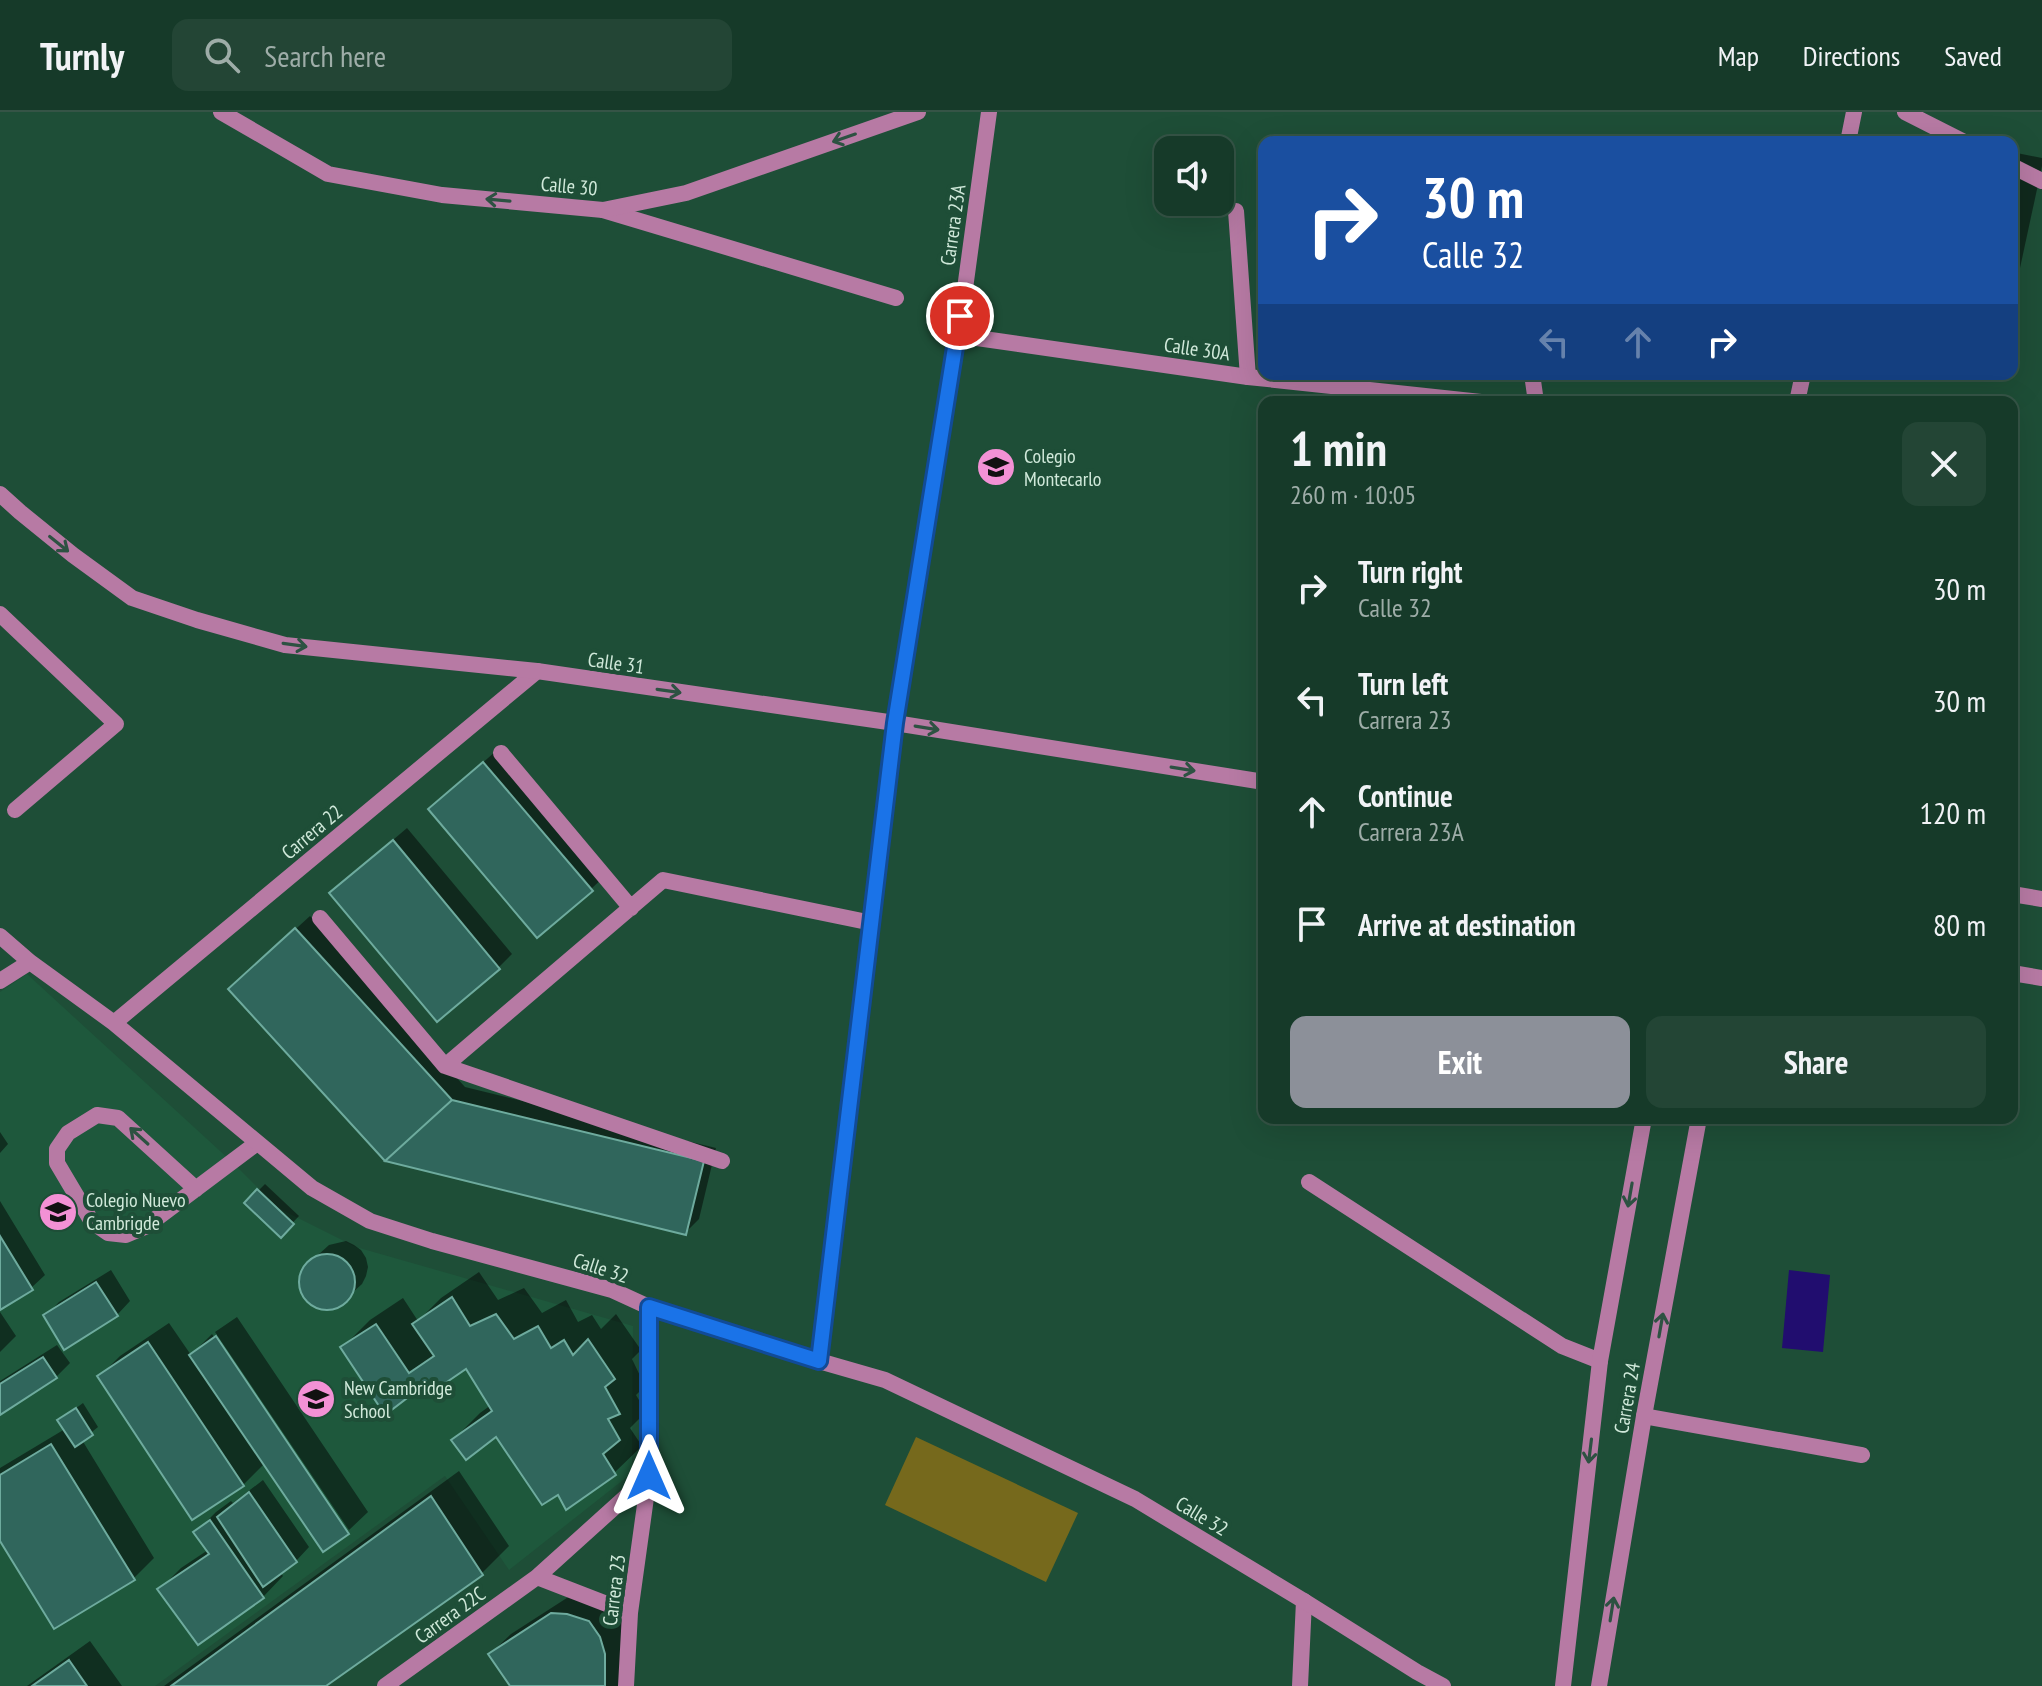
<!DOCTYPE html>
<meta charset="utf-8">
<style>
body{margin:0;font-family:"PT Sans Narrow",sans-serif;background:#234535;color:#f1f3f6;height:100vh;display:flex;flex-direction:column;font-size:30px;white-space:nowrap}
*{box-sizing:border-box;margin:0}
p{font-size:26px;color:#9eada8}
.icon{flex:none;width:44px;height:44px;fill:none;stroke:currentColor;stroke-width:2;stroke-linecap:round;stroke-linejoin:round}
.map{position:relative;flex:1;overflow:hidden}
.panel{position:absolute;left:1258px;top:284px;width:760px;height:728px;display:flex;flex-direction:column;background:#163a29;border-radius:16px;box-shadow:0 8px 32px #0002,0 0 0 2px #355446}
.panel>*{flex:none}
.hud{position:absolute;left:1258px;top:24px;width:760px;height:244px;border-radius:16px;box-shadow:0 8px 32px #0002,0 0 0 2px #355446;background:#1a4fa0;color:#fff;overflow:hidden}
.controls{position:absolute;left:1154px;top:24px;display:grid;gap:16px}
.controls a{display:grid;place-items:center;width:80px;height:80px;border-radius:16px;background:#163a29;box-shadow:0 8px 32px #0002,0 0 0 2px #355446;font-size:40px}
.pin{position:absolute;display:grid;place-items:center;width:68px;height:68px;color:#fff;margin:-34px;border:4px solid #fff;border-radius:50%;box-shadow:0 2px 8px #0007}
.me{position:absolute;width:88px;margin:-44px;rotate:0deg;stroke-linejoin:round;filter:drop-shadow(0 0 6px #0008)}
.turn{display:flex;align-items:center;gap:28px;height:168px;padding:0 32px;font-size:36px}
.turn .icon{width:104px;height:104px;stroke-width:2.5}
.turn b{display:block;font-size:56px;line-height:68px}
.lanes{display:flex;align-items:center;height:76px;padding:0 32px;background:#0003;justify-content:center;gap:40px;direction:ltr}
.lanes .off{opacity:.35}
.round{display:grid;place-items:center;flex:none;width:84px;height:84px;border-radius:16px;background:#234535}
.summary{display:flex;align-items:center;justify-content:space-between;height:136px;padding:0 32px}
h1{font-size:48px;font-weight:800;line-height:60px}
.action{display:flex;gap:16px;margin-top:auto;padding:16px 32px}
.action a{flex:1;height:92px;border-radius:16px;background:#8c9099;color:#fff;font-size:32px;font-weight:800;line-height:92px;text-align:center}
.action a+a{background:#234535;color:#f1f3f6}
ul{padding:0;list-style:none}
li{display:flex;align-items:center;gap:24px;height:112px;padding:0 32px}
li div{flex:1}
li b{display:block;font-size:30px}
li em{font-style:normal}
header{display:flex;align-items:center;gap:48px;box-sizing:border-box;height:112px;padding:0 40px;background:#163a29;border-bottom:2px solid #355446}
header strong{font-size:38px}
nav{display:flex;gap:44px;margin-inline-start:auto;font-size:28px}
.search{width:560px;height:72px;background:#234535;display:flex;align-items:center;gap:20px;box-sizing:border-box;padding:0 28px;border-radius:16px;color:#9eada8;font-size:30px}
.map>svg:first-child{display:block}
.built{fill:#1e583c}
.green{fill:#76691c}
.water{fill:#210d6f}
.shadow{fill:#0007}
.building{fill:#30665c;stroke:#6eab9e;stroke-width:2}
.lines{fill:none;stroke-linecap:round;stroke-linejoin:round}
.service{stroke:#b77aa4;stroke-width:16}
.minor{stroke:#b77aa4;stroke-width:16}
.tertiary{stroke:#b77aa4;stroke-width:16}
.oneway{stroke:#2d5242}
.route-casing{stroke:#114b97;stroke-width:20}
.route{stroke:#1a73e8;stroke-width:14}
.labels{text-anchor:middle;stroke-width:8;stroke-linejoin:round;paint-order:stroke}
.street-label{font-size:20px;fill:#d0e9da;stroke:#1e4e37}
.poi-label{font-size:20px;fill:#d0e9da;stroke:#1e4e37;text-anchor:start}
</style>
<header>
<strong>Turnly</strong>
<div class="search"><svg class="icon" aria-label="search" viewBox="0 0 24 24"><circle cx="10" cy="10" r="6"/><path d="M15 15l6 6"/></svg>Search here</div>
<nav><a>Map</a><a>Directions</a><a>Saved</a></nav>
</header>
<div class="map">
<svg width="2042" height="1574" viewBox="0 0 2042 1574">
<rect width="100%" height="100%" fill="#1e4e37"/>
<path class="built" d="M27,862l205,188 46,46 78,39 277,79 -1,147 -123,97 -64,-94 -290,210h-155v-694z"/>
<path class="green" d="M916,1325l162,76 -32,69 -161,-77z"/>
<path class="water" d="M1789,1158l41,5 -7,77 -41,-4z"/>
<path class="shadow" d="M2012,40l30,6v8l-25,116 -5,5z
M497,638l108,126 -14,13 -160,-80z
M407,716l105,126 -14,14 -152,-88z
M310,804l155,171 251,61 -17,71 -13,13 -300,-72 -142,-184z
M0,1020l8,12 -8,9z
M265,1072l34,32 -18,19 -34,-33z
M0,1089l45,74 -14,13 -31,19z
M346,1129l8,4 7,5 5,8 2,9 -2,9 -4,8 -22,20 -9,4h-8l-9,-4 -7,-5 -4,-8 -2,-9 2,-9 4,-8 22,-20z
M111,1158l19,31 -13,14 -71,1 13,-14z
M479,1160l19,28 26,-12 18,25 24,-13 12,22 14,-7 9,14 15,-15 25,36 -9,9 13,27 -9,9 10,17 -16,16 12,18 -28,27 -55,19 -63,-58 -43,6 27,-27 11,-8 -25,-39 -47,20 -76,-39 27,-27 33,-22 15,23 23,-23z
M0,1200l16,24 -16,16z
M237,1205l131,195 -19,18 -134,-198z
M169,1211l22,32 21,-21 133,197h4l-26,18 -58,-86 -22,22 -143,-109 20,-20z
M57,1233l13,18 -14,14 -56,35v-31z
M83,1291l15,24 -16,13 72,118 -20,20 -134,-41v-69l65,-39 -5,-9z
M459,1359l50,75 -27,27 -160,113h-158z
M263,1368l46,67 -13,14 -16,11 3,4 -20,21 -103,-8 21,-21 27,-18 -12,-18 20,-20 15,-11 2,2z
M573,1482l47,22 5,16 -1,54h-112l-22,-32 21,-20z
M90,1529l32,45h-95z"/>
<path class="building" d="M483,650l110,129 -56,47 -109,-129z
M393,728l107,129 -63,53 -108,-129z
M295,816l157,172 -67,61 -157,-172z
M452,988l252,61 -18,74 -301,-74z
M257,1077l37,35 -13,14 -37,-35z
M0,1124l33,54 -33,20z
M299 1170a28 28 0 1 1 56 0a28 28 0 1 1-56 0Z
M96,1170l22,34 -54,34 -21,-35z
M452,1185l18,29 26,-12 18,25 24,-13 13,22 13,-8 9,15 15,-16 27,40 -10,8 15,27 -12,5 12,21 -17,14 13,21 -50,35 -8,-15 -16,10 -46,-68 -30,23 -15,-20 41,-29 -26,-42 -41,28 -6,-8 -34,26 -45,-68 36,-23 33,49 25,-17 -22,-32z
M216,1224l133,198 -26,18 -134,-197z
M148,1230l96,144 -52,34 -95,-144z
M43,1245l14,21 -57,37v-31z
M76,1296l17,27 -18,12 -18,-27z
M51,1332l84,136 -81,49 -54,-88v-66z
M249,1380l48,70 -34,25 -46,-70z
M431,1384l52,79 -157,111h-155z
M210,1408l54,78 -66,47 -41,-56 52,-35 -16,-22z
M551,1501l16,1 22,7 11,16 5,17v32h-95l-22,-32z
M69,1548l18,26h-55z"/>
<g class="lines">
<path class="service" d="M1236,99l12,166
M1532,262l4,28
M0,502l116,110 -101,86
M501,641l130,155
M320,806l125,148 277,95
M2012,861l30,5
M445,954l218,-186 209,43
M1309,1070l253,164 38,15
M196,1077l-78,-71 -21,-3 -29,18 -11,16v14l35,59 16,11 18,2 19,-8 112,-84
M1644,1304l218,39
M1300,1574l4,-85"/>
<path class="minor" d="M603,98l293,88
M956,223l292,42 233,25
M0,824l30,26 84,61 198,165 58,33 62,20 180,49 37,17 170,54 66,19 250,119 169,102 113,71 26,14
M0,869l30,-19
M114,911l423,-352
M819,1249l76,-638 61,-388 8,-39 25,-184
M537,1465l93,36
M385,1574l152,-109 112,-101
M626,1574l4,-73 19,-137v-169"/>
<path class="tertiary" d="M221,0l107,62 114,21 161,15 83,-17 232,-81
M1905,0l59,30
M1848,30l6,-30
M2012,54l30,15
M1797,290l6,-28
M0,382l20,18 53,43 59,43 65,22 88,25 252,26 358,52 369,59
M2012,782l30,5
M1563,1574l37,-325 44,-243
M1599,1574l45,-270 55,-298"/>
</g>
<defs><path id="oneway-shaft" d="M-6 0H5M1.5-3L5.5 0L1.5 3" fill="none" stroke-width="1.6" stroke-linecap="round" stroke-linejoin="round" transform="scale(2)"/></defs>
<g class="oneway">
<use href="#oneway-shaft" transform="translate(844 26) rotate(161)"/>
<use href="#oneway-shaft" transform="translate(498 88) rotate(-175)"/>
<use href="#oneway-shaft" transform="translate(59 432) rotate(39)"/>
<use href="#oneway-shaft" transform="translate(295 533) rotate(8)"/>
<use href="#oneway-shaft" transform="translate(669 579) rotate(8)"/>
<use href="#oneway-shaft" transform="translate(927 616) rotate(9)"/>
<use href="#oneway-shaft" transform="translate(1183 657) rotate(9)"/>
<use href="#oneway-shaft" transform="translate(139 1024) rotate(-138)"/>
<use href="#oneway-shaft" transform="translate(1630 1083) rotate(100)"/>
<use href="#oneway-shaft" transform="translate(1661 1213) rotate(-80)"/>
<use href="#oneway-shaft" transform="translate(1590 1339) rotate(97)"/>
<use href="#oneway-shaft" transform="translate(1612 1497) rotate(-81)"/>
</g>
<g class="lines">
<defs>
<path id="route" d="M649,1364v-169l170,54 76,-638 65,-407"/>
</defs>
<use href="#route" class="route-casing"/>
<use href="#route" class="route"/>
</g>
<defs>
<symbol id="school-disc" viewBox="-11 -11 22 22"><circle r="9.5" fill="#f391d5" stroke="#1e4e37"/><path d="M0-5L7-2L0 1L-7-2ZM-4 1L0 2.5L4 1V4Q0 6-4 4Z" fill="#111"/></symbol>
</defs>
<g fill-rule="evenodd">
<use href="#school-disc" x="974" y="333" width="44" height="44"/>
<use href="#school-disc" x="36" y="1078" width="44" height="44"/>
<use href="#school-disc" x="294" y="1265" width="44" height="44"/>
</g>
<g class="labels">
<g class="street-label">
<text transform="translate(569 74) rotate(5)" y="7">Calle 30</text>
<text transform="translate(953 113) rotate(-82)" y="7">Carrera 23A</text>
<text transform="translate(1197 237) rotate(8)" y="7">Calle 30A</text>
<text transform="translate(616 551) rotate(8)" y="7">Calle 31</text>
<text transform="translate(312 720) rotate(-40)" y="7">Carrera 22</text>
<text transform="translate(601 1156) rotate(18)" y="7">Calle 32</text>
<text transform="translate(1627 1286) rotate(-80)" y="7">Carrera 24</text>
<text transform="translate(1202 1404) rotate(31)" y="7">Calle 32</text>
<text transform="translate(614 1478) rotate(-83)" y="7">Carrera 23</text>
<text transform="translate(450 1503) rotate(-36)" y="7">Carrera 22C</text>
</g>
<g class="poi-label">
<text x="1024" y="351">Colegio<tspan x="1024" dy="23">Montecarlo</tspan></text>
<text x="86" y="1095">Colegio Nuevo<tspan x="86" dy="23">Cambrigde</tspan></text>
<text x="344" y="1283">New Cambridge<tspan x="344" dy="23">School</tspan></text>
</g>
</g>
</svg>
<div class="controls">
<a><svg class="icon" aria-label="sound" viewBox="0 0 24 24"><path d="M4 9h4l5-4v14l-5-4H4zM17 9q2 3 0 6"/></svg></a>
</div>
<div class="pin" style="left:960px;top:204px;background:#d93025"><svg class="icon" aria-label="arrive" viewBox="0 0 24 24"><path d="M6 21V4h12l-3 4 3 4H6"/></svg></div>
<svg class="me" style="left:649px;top:1364px" viewBox="-20 -20 40 40"><path d="M0-17L14 15 0 8-14 15z" fill="#1a73e8" stroke="#fff" stroke-width="4"/></svg>
<div class="hud">
<div class="turn"><svg class="icon" aria-label="right" viewBox="0 0 24 24"><path d="M7 20v-9h11M14 6l5 5-5 5"/></svg><div><b>30 m</b>Calle 32</div></div>
<div class="lanes"><svg class="icon off" aria-label="left" viewBox="0 0 24 24"><path d="M17 20v-9H6M10 6l-5 5 5 5"/></svg><svg class="icon off" aria-label="ahead" viewBox="0 0 24 24"><path d="M12 20V5M6 11l6-6 6 6"/></svg><svg class="icon" aria-label="right" viewBox="0 0 24 24"><path d="M7 20v-9h11M14 6l5 5-5 5"/></svg></div>
</div>
<section class="panel">
<div class="summary"><div><h1>1 min</h1><p>260 m · 10:05</p></div><a class="round"><svg class="icon" aria-label="close" viewBox="0 0 24 24"><path d="M6 6l12 12M18 6L6 18"/></svg></a></div>
<ul>
<li><svg class="icon" aria-label="right" viewBox="0 0 24 24"><path d="M7 20v-9h11M14 6l5 5-5 5"/></svg><div><b>Turn right</b><p>Calle 32</p></div><em>30 m</em></li>
<li><svg class="icon" aria-label="left" viewBox="0 0 24 24"><path d="M17 20v-9H6M10 6l-5 5 5 5"/></svg><div><b>Turn left</b><p>Carrera 23</p></div><em>30 m</em></li>
<li><svg class="icon" aria-label="ahead" viewBox="0 0 24 24"><path d="M12 20V5M6 11l6-6 6 6"/></svg><div><b>Continue</b><p>Carrera 23A</p></div><em>120 m</em></li>
<li><svg class="icon" aria-label="arrive" viewBox="0 0 24 24"><path d="M6 21V4h12l-3 4 3 4H6"/></svg><div><b>Arrive at destination</b></div><em>80 m</em></li>
</ul>
<div class="action"><a>Exit</a><a>Share</a></div>
</section>
</div>
